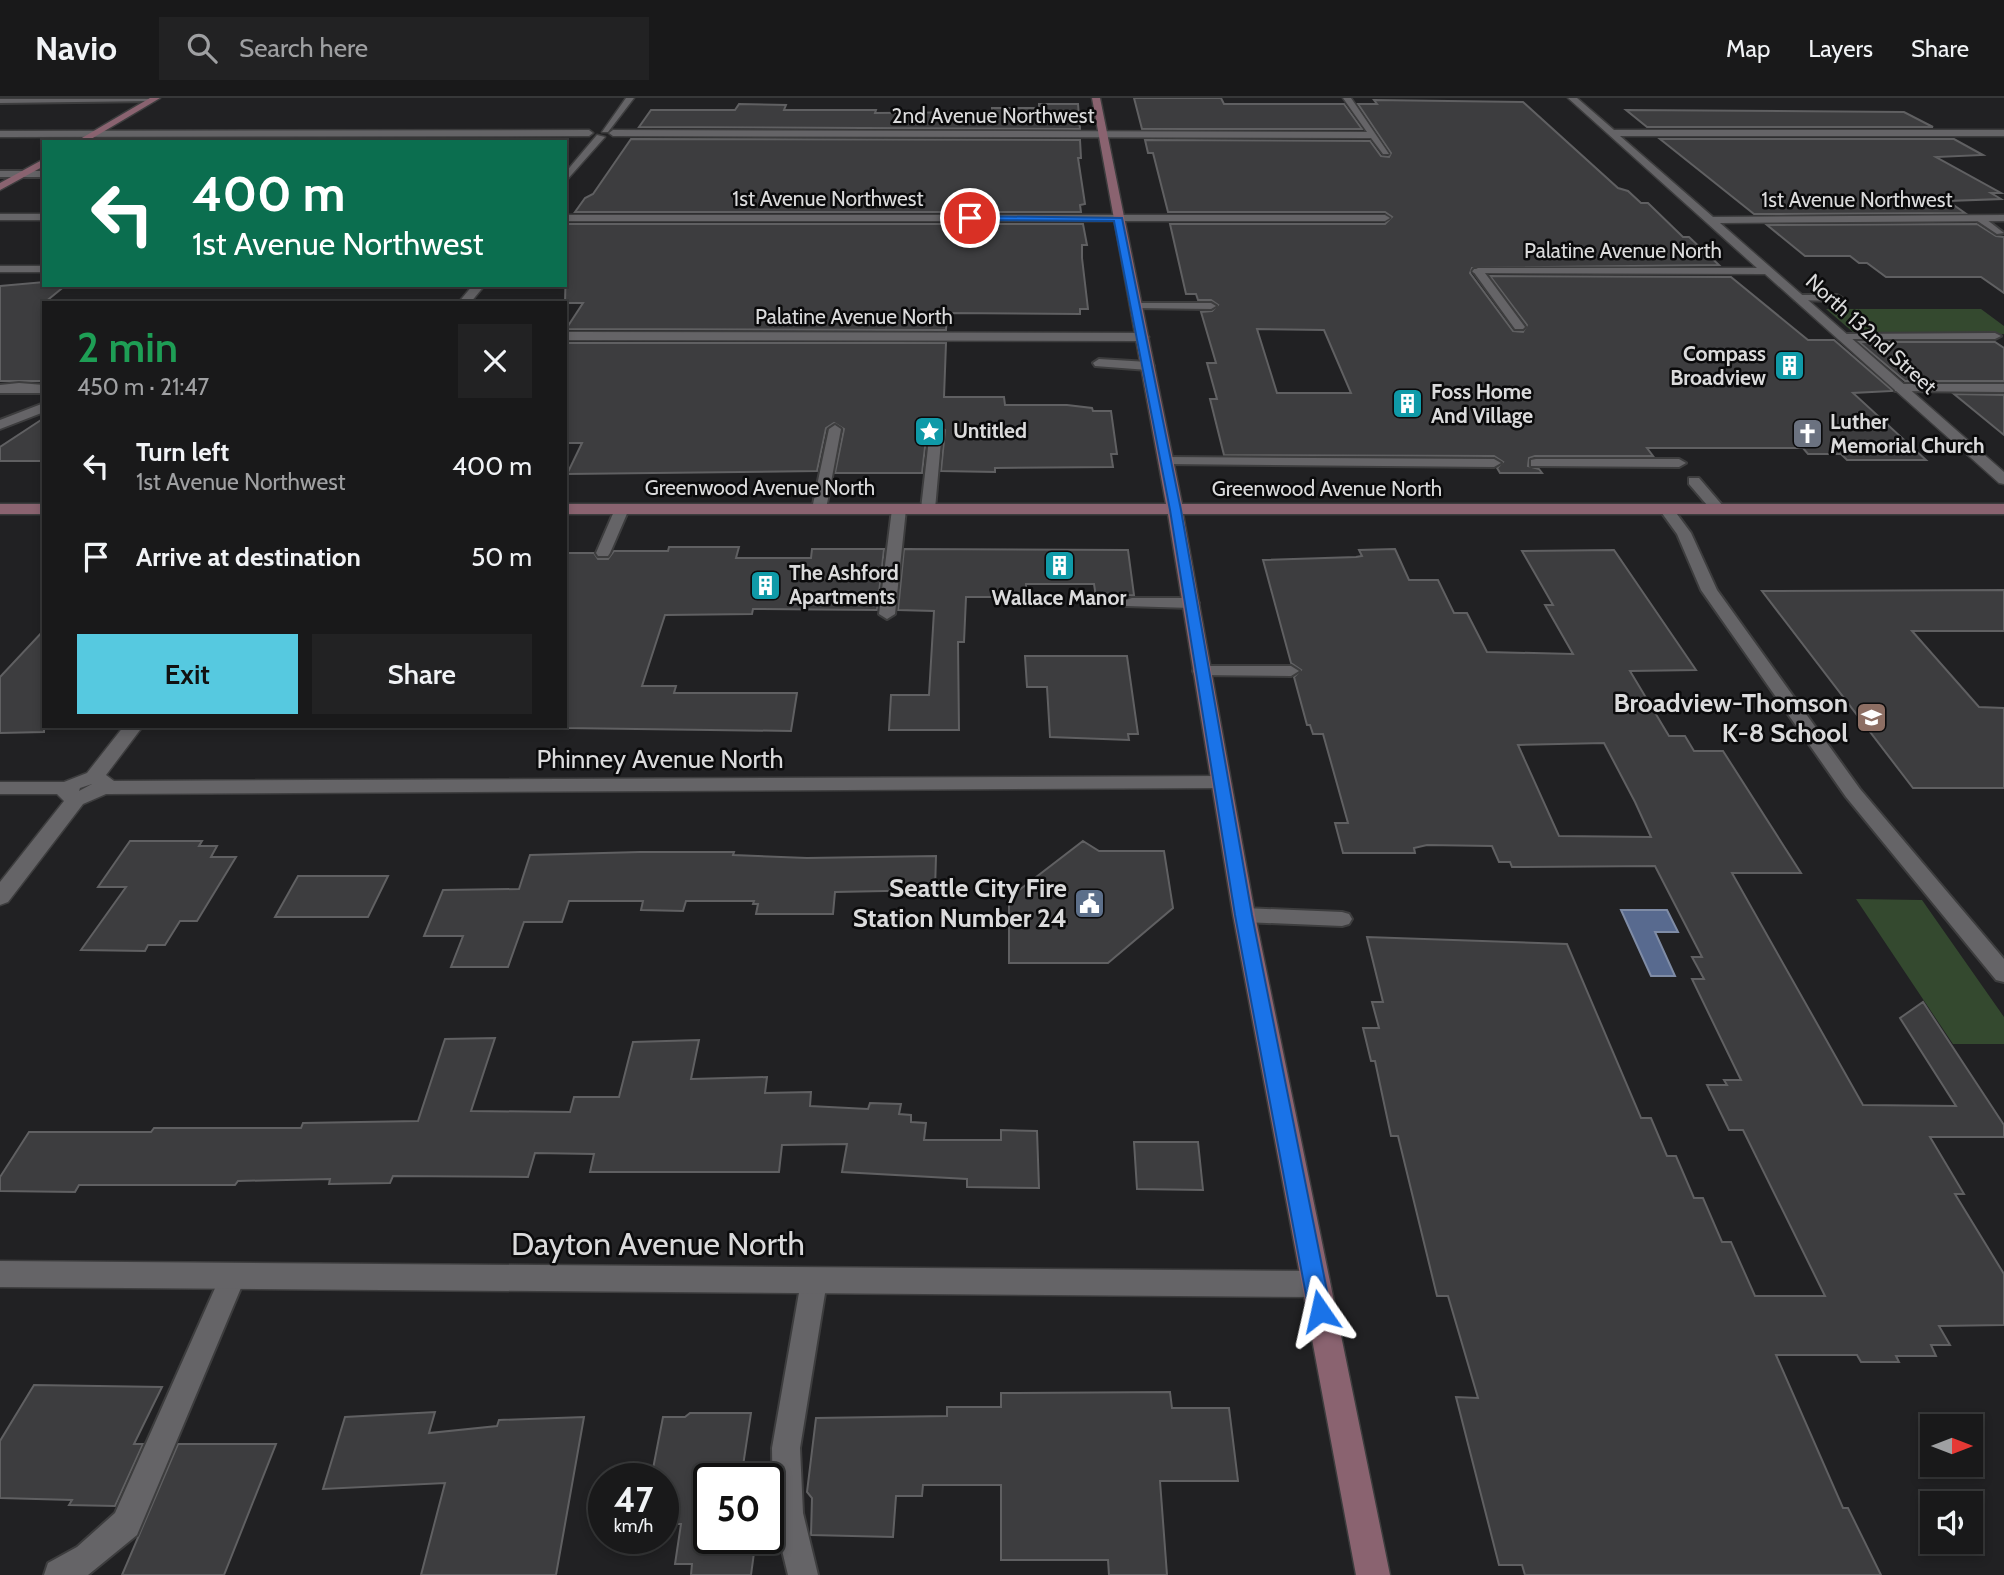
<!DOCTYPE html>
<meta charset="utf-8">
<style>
body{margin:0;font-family:Cabin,sans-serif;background:#222223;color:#f1f3f6;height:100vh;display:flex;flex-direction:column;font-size:26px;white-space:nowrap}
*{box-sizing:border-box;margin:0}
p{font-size:23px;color:#9fa0a2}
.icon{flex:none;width:38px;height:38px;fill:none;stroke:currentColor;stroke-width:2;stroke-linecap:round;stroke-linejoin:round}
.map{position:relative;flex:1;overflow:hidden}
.side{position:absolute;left:42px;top:203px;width:525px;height:427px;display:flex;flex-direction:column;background:#19191a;border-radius:0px;box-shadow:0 4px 10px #0003,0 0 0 2px #373839}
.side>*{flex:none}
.banner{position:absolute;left:42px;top:42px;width:525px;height:147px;border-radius:0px;box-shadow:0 4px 10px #0003,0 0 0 2px #373839;background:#0b6e4f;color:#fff;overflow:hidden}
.needle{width:46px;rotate:90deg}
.buttons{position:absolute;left:1920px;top:1316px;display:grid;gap:14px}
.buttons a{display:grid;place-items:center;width:63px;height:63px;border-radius:0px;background:#19191a;box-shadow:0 4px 10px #0003,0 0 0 2px #373839;font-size:35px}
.speed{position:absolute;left:588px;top:1365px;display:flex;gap:14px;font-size:35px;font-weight:700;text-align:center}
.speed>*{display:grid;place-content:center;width:91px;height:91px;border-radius:50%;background:#19191a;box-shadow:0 4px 10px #0003,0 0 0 2px #373839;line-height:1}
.speed small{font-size:18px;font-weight:400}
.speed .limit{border:4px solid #111;border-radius:10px;background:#fff;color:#111}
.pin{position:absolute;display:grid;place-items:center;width:60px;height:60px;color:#fff;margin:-30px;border:4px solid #fff;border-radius:50%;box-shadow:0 2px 7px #0007}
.me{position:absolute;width:77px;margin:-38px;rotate:349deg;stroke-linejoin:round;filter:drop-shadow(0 0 5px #0008)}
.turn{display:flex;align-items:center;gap:24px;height:147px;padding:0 35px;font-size:32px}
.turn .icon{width:91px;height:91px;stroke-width:2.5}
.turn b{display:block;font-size:49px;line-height:60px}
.round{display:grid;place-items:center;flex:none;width:74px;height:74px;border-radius:0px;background:#222223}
.head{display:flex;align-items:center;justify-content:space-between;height:119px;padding:0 35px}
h1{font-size:42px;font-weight:600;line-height:52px;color:#1e9e55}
.action{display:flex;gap:14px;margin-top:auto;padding:14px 35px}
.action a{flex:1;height:80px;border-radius:0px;background:#56c9e0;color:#111;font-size:28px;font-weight:600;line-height:80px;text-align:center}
.action a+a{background:#222223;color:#f1f3f6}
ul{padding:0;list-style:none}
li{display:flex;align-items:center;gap:21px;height:91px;padding:0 35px}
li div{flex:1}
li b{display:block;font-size:26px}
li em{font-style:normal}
header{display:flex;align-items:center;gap:42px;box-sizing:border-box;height:98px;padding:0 35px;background:#19191a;border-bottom:2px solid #373839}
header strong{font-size:33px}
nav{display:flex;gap:38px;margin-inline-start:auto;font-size:24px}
.search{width:490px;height:63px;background:#222223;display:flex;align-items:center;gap:18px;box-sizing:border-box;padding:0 24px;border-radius:0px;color:#9fa0a2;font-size:26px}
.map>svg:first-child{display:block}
.green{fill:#34492f}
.water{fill:#586a8f;stroke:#7f8ca6;stroke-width:2}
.building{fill:#3d3d3f;stroke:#606062;stroke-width:2;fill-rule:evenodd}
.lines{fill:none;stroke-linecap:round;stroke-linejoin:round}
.lane-casing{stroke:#3d3d3e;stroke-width:4}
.street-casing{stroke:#3d3d3e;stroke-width:3}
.secondary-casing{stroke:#3d3d3e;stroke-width:3}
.lane{fill:#656467;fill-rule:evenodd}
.street{fill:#656467;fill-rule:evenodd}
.secondary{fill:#8a6370;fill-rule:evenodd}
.route{fill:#1a73e8;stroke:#114b97;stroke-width:2}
.labels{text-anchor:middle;stroke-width:5;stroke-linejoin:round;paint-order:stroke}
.far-street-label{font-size:21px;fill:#dadadb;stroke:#0b0b0c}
.far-poi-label{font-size:21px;font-weight:bold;fill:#dadadb;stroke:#0b0b0c;text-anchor:start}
.poi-label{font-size:26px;font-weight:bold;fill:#dadadb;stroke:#0b0b0c;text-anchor:end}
.street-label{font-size:26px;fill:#dadadb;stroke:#0b0b0c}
.near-street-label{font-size:32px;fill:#dadadb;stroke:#0b0b0c}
</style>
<header>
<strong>Navio</strong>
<div class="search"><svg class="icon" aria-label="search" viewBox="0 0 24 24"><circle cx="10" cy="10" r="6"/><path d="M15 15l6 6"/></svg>Search here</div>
<nav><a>Map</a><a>Layers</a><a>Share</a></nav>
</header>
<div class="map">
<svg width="2004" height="1477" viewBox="0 0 2004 1477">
<rect width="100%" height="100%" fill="#212123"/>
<path class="green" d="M1826,211h155l23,17v8l-150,-1z
M1856,801l66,1 82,117v27h-51z"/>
<path class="water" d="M1621,812h46l11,22h-23l20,44h-24z"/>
<path class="building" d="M1134,0h87l3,6h120l18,25h-220z
M1374,2l149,2 95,86 10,3 13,12h7l35,34h6l30,28 -247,3 -2,5 43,58 10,1 4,-7 -37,-49 241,1 77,63h26l59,51 -40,2 73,67h-79l-6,-6h-33l-5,-6h-156l6,8h-118l-6,2 -1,8 11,3 3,4h-42l-3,-5 6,-6 -9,-6 -270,-1 -14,-56h7l-10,-36h9l-15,-51 11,-1 6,-6 -7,-5h-13l-2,-6h-10l-16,-70h215l7,-7 -7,-5h-217l-15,-59h-5l-3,-13 225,1 11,15 8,1 2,-4 -33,-49h19zM1257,231l67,1 27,63h-74z
M739,6l47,1 -2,5h92l-1,3 117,-1v-4h47v-4h39l2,25 -441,-2 12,-17h84z
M1626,12l278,2 29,15h-286z
M631,41l449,1 1,18h-3l7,46 -5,1 1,7h-506l10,-14 8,-4z
M1660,41h294l29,16 -47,2 65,36h-10l10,6 -53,2 17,12 -211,1z
M567,126h516l4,21h-5v13l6,51h-8v5l-133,-1 -1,17 -380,-1 17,-26h-18z
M1977,126l19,12 8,1v56l-23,-16h-95l-19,-14h-8l-9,-7h-45l-38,-31z
M44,184v3h22l-22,18v78h-44v-95z
M1859,244h136l9,6v33h-99z
M565,245h381l-2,54h60l1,8h62l25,3 1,3h18l6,43h-6l2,13 -118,1v4l-54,-1 4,-41 -10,-6 -8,6 -5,43h-87l9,-44 -10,-6 -8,5 -9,43 -250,3 15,-31h-17z
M1954,296l50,1v40z
M44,320v43h-44v-14z
M669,449h70l-3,11h75l1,-9h72l-7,61 -124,-1 -1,5 -87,1 -23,71h34l-2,7h123l-6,38 -226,-3v-175h29l4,6h10l6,-8h54z
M904,451l224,1 6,45 -38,2 -2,-13h-68v13h-60l-2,45h-6l1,88h-70l2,-35h38l5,-84 -36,-1z
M1395,451l14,31h29l16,33h13l20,39 86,2 -28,-49h8l-31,-54 92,-1 82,120 -66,1 39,65h16l9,15h29l78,122h-69l131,232 93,1 -56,-88 23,-16 81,123v12h-74l34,57h-9l49,80v51l-65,1 11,19h-19l5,11h-40l3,6h-38l-4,-7h-81l67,153h5l33,67h-356l-3,-10h-23l-43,-168 22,1 -30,-102h-11l-39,-160h-7l-16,-75h-4l-8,-33h16l-7,-26h11l-16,-65 200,7 74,174h10l16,38h9l18,42h9l19,44h9l24,54h70l-82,-166h-14l-22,-45h20l-3,-5h17l-49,-101h12l-12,-22h10l-47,-91 -143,1 -2,-5h-11l-7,-16 -65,-1 -13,3 1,5h-72l-8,-30h13l-25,-89h-10l-3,-9h-3l-13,-48 7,-7 -10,-7 -28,-103 93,-3 6,-1 -3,-6zM1604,645l31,59 16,35 -92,-1 -41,-91z
M2004,492v41h-92l67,76 25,1v80h-91l-151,-197z
M44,532v102l-44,1v-56z
M1025,558h102l11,78h-10l1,6 -79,-3 -3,-50h-20z
M130,743h72l-3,5h18l-6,11h25l-39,64h-17l-15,24h-17l-3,6 -64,-1 45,-63h-28z
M1083,743l16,10h65l9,57 -65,55h-99v-65z
M640,754h94l-1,3 74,3 129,-2 -1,34 -100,2 -2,22h-77l2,-10h-5l1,-3h-68l-3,10 -42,-1 2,-9h-74l-7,21h-38l-16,45h-57l12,-31h-39l19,-46 76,-1 11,-34z
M298,778h90l-20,41h-93z
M495,940l-24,73 99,1 4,-15h45l14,-55 66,-2 -8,39 76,-2 -2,16 46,-1 -1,14 58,3 2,-6 31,1 -2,10 12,1v7l15,1 -2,17h77v-10l36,1 2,57 -72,-1v-8l-125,-7 5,-28 -65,1 -3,27h-189l4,-18 -59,-1 -7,24 -135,-1 -3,7 -61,1 1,-5 -92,2 -3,4h-156l-4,7 -75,-1v-14l29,-45h122l3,-4h147l2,-5 115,-2 27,-82z
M1134,1044h64l5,48 -66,-1z
M34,1287l128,2 -28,57h9l-28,62 -46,-1 3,-5 -72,-2v-57z
M1170,1294l2,16h57l9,73h-78l7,94h-58l-1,-15h-107v-75h-78l-1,11h-26l-3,41 -82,-2 1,-37 -5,-6 9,-74 131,-2v-9h54v-14z
M435,1314l-6,21 68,-7 2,-6 85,-3 -28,158h-135l24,-92 -122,6 22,-72z
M690,1315h61l-10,66h-32v59h47l-5,37h-60l1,-11h-17l6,-40h-18v-45h-12l12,-62h22z
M178,1346h98l-52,131h-102z"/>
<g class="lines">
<defs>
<path id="lane" d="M0,1h150l4,2 -154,2z
M0,73h44v6h-44z
M1976,118h6l22,17 -7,1 -21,-14z
M1474,171h8l43,58 -2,2h-8l-42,-58z
M1799,197h38l5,3 -5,3 -42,-1 -1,-2z
M1137,205h74l5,3 -5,3 -78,-1v-4z
M1843,236l152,-1 6,3 -6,3h-156v-4z
M1099,261l49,3 6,4 -6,4 -53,-4 -2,-3z
M19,285l25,2v8h-44v-8z
M1899,286h105v8l-109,-1v-6z
M44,305v9l-44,17v-9z
M835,327l6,4 -15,80 -7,4 -7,-4 17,-80z
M936,328l6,4 -7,79 -7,4 -7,-4 9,-79z
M1166,359l328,2 7,4 -7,4 -333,-3 -2,-3z
M1536,361h143l7,4 -7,4 -148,-1v-6z
M1689,380h10l24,28v6h-10l-24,-28z
M622,407l7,4 -19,44 -2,3h-10l-2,-3 19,-44z
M899,407l7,4 -11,105 -8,5 -8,-5 13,-105z
M1666,407l5,1 20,27 26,57 143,199 144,170v23l-8,-2 -150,-183 -145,-207 -24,-56 -18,-25z
M1132,500h59l8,5 -8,5 -65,-2v-6z
M1201,568h90l8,5 -8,5 -96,-1 -2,-4 2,-4z
M1244,810l98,4 7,2 3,5 -3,5 -7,2 -98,-4 -7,-2 -3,-5 3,-5z
M233,1166l9,4 4,8 -109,259 -49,40h-44l4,-12 29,-16 38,-34 109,-245z
M814,1171l9,4 4,8 -27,167 3,65 15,62h-30l-15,-62 -1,-65 29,-167 4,-8z"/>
<path id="street" d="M626,0h8l-26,34h-6z
M1343,0h8l38,56h-6l-12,-16 -758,-2 -4,-3 4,-3 754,2z
M1568,0h9l37,32h390v6h-384l93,81 291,-2v6l-284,2 284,249v12l-5,-1 -234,-209 -291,-1 -2,-2 6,-3h279z
M0,33l589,-1 4,3 -4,3 -589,1z
M597,37l8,2 -40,45v-9z
M0,116h44v6h-44z
M565,117h820l5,3 -5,3h-820z
M0,168h44v6h-44z
M473,187h12l-15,18h-12z
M565,234l578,1 6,4 -6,4 -578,-1z
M124,628h19l-37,49 8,6 1106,-5 10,6 -10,6 -1114,6 -23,10 -75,98 -8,3v-23l64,-81 -7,-7h-57v-12h64l23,-9zM92,686l-13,7 1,-3z
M0,1163l1315,10 10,4 4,9 -4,9 -10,4 -1315,-10z"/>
<path id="secondary" d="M150,0h10l-74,44h-11z
M1092,0h8l82,406h822v10h-821l72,401 135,660h-34l-123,-660 -65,-401h-603v-10h601z
M44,61v7l-44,24v-7z
M0,406h44v10h-44z"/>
</defs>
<use href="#lane" class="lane-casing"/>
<use href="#street" class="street-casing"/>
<use href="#secondary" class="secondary-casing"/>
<use href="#lane" class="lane"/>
<use href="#street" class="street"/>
<use href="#secondary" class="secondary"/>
</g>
<path class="route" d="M970,118l152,2 59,292 71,405 79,396 -3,7 -8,3 -7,-3 -4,-7 -74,-396 -65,-405 -56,-289 -147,-1z"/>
<defs>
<symbol id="building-square" viewBox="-11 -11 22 22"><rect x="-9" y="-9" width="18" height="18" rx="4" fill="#0f9aa8" stroke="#0b0b0c"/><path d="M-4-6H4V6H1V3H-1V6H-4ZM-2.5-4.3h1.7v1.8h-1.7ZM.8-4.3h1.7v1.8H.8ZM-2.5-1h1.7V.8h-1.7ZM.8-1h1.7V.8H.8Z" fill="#fff"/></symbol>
<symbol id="sight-square" viewBox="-11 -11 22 22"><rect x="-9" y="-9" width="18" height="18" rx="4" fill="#0f9aa8" stroke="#0b0b0c"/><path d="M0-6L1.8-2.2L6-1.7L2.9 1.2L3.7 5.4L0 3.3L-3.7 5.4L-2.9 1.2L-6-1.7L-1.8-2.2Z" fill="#fff"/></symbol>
<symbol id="church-square" viewBox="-11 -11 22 22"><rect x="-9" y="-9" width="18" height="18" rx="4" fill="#6b7280" stroke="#0b0b0c"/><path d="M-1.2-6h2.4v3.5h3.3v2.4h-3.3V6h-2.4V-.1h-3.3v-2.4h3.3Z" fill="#fff"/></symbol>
<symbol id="school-square" viewBox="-11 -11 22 22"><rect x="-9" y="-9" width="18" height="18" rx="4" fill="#8d6e63" stroke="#0b0b0c"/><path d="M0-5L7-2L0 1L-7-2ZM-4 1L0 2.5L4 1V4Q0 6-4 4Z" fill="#fff"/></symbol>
<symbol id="civic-square" viewBox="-11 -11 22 22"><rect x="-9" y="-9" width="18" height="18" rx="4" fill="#5c6f8a" stroke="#0b0b0c"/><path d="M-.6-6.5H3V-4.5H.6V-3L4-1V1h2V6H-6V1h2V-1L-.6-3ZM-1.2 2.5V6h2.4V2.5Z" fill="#fff"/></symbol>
</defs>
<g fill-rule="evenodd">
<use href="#building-square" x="1772" y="250" width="35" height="35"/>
<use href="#building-square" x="1390" y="288" width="35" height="35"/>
<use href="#sight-square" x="912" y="316" width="35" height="35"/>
<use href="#church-square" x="1790" y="318" width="35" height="35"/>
<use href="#building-square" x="1042" y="450" width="35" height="35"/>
<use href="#building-square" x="748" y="470" width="35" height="35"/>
<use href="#school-square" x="1854" y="602" width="35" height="35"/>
<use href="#civic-square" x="1072" y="788" width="35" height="35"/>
</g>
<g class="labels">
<g class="far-street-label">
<text x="993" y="25">2nd Avenue Northwest</text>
<text x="828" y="108">1st Avenue Northwest</text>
<text x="1857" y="109">1st Avenue Northwest</text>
<text x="1623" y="160">Palatine Avenue North</text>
<text x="854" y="226">Palatine Avenue North</text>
<text transform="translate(1871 236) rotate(42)" y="7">North 132nd Street</text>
<text x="760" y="397">Greenwood Avenue North</text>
<text x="1327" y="398">Greenwood Avenue North</text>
</g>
<g class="far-poi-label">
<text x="1766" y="263" text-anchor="end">Compass<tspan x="1766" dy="24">Broadview</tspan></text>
<text x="1431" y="301">Foss Home<tspan x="1431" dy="24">And Village</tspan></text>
<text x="1830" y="331">Luther<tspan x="1830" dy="24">Memorial Church</tspan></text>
<text x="953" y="340">Untitled</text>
<text x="789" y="482">The Ashford<tspan x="789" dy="24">Apartments</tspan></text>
<text x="1059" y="507" text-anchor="middle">Wallace Manor</text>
</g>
<g class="poi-label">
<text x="1848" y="614">Broadview-Thomson<tspan x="1848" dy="30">K-8 School</tspan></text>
<text x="1067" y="799">Seattle City Fire<tspan x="1067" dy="30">Station Number 24</tspan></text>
</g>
<g class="street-label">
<text x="660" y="670">Phinney Avenue North</text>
</g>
<g class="near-street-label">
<text x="658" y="1157">Dayton Avenue North</text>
</g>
</g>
</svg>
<div class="buttons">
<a><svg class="needle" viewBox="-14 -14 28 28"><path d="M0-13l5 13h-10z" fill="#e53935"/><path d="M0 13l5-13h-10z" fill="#9fa0a2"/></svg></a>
<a><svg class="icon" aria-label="sound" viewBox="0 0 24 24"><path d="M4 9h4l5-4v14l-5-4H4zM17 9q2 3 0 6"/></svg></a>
</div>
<div class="speed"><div>47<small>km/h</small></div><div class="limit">50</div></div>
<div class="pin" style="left:970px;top:120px;background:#d93025"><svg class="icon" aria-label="arrive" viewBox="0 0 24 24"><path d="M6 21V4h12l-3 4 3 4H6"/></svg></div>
<svg class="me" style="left:1320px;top:1213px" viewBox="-20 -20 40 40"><path d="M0-17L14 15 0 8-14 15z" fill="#1a73e8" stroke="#fff" stroke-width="4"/></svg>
<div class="banner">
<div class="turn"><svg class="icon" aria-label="left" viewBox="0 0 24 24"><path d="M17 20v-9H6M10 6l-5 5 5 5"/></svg><div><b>400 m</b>1st Avenue Northwest</div></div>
</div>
<section class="side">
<div class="head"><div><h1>2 min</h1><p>450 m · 21:47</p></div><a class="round"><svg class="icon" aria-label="close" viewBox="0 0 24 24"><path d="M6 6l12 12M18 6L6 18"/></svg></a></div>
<ul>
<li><svg class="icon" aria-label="left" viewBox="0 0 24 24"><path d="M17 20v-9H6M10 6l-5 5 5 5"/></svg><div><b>Turn left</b><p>1st Avenue Northwest</p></div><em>400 m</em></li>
<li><svg class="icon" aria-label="arrive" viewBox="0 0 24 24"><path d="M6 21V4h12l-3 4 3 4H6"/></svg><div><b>Arrive at destination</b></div><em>50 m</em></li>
</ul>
<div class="action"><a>Exit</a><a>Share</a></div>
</section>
</div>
